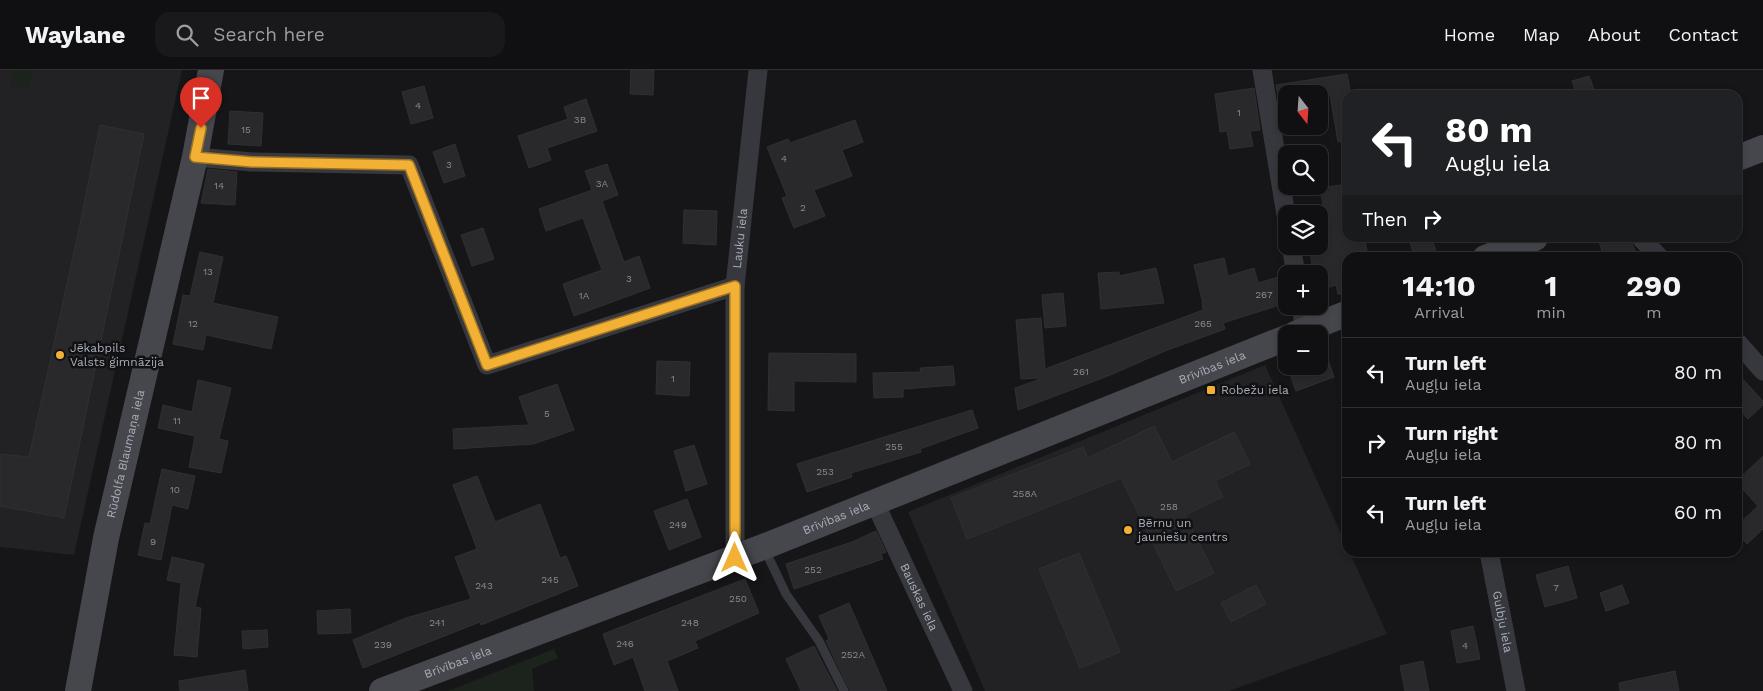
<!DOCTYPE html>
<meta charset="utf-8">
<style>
body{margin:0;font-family:"Work Sans",sans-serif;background:#19191b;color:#f1f3f6;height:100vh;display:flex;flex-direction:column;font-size:19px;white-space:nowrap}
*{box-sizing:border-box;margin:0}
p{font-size:16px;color:#9c9d9f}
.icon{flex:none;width:28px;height:28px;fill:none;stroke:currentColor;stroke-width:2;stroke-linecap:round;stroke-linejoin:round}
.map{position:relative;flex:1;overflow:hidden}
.side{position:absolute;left:1342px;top:182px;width:400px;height:305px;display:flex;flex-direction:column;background:#101012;border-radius:15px;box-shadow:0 2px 8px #0003,0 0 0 1px #303032}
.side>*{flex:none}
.top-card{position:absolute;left:1342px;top:20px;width:400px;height:152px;border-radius:15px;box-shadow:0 2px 8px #0003,0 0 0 1px #303032;background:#202124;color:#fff;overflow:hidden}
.needle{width:32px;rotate:163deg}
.controls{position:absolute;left:1278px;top:15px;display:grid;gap:10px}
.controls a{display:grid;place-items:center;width:50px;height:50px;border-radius:10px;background:#101012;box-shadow:0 2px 8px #0003,0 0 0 1px #303032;font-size:25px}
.pin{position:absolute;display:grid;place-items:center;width:42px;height:42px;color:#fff;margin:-51px -21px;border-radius:50% 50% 50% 0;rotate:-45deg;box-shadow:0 0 5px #0007}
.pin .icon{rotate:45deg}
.me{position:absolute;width:55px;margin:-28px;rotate:0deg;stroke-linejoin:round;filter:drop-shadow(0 0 4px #0008)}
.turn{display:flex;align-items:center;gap:18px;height:105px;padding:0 20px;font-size:22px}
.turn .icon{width:65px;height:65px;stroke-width:2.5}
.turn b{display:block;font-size:35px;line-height:42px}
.then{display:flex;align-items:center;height:48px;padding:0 20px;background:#0003;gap:10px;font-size:19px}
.eta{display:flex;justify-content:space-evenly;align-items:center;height:85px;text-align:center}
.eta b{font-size:30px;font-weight:700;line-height:35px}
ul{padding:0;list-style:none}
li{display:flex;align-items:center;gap:15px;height:70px;padding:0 20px;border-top:1px solid #303032}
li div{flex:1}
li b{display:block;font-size:19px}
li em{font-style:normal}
header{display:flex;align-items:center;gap:30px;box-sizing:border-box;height:70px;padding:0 25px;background:#101012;border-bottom:1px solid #303032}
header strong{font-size:24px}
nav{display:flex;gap:28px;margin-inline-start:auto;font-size:18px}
.search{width:350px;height:45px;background:#19191b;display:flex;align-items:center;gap:12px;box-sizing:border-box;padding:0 18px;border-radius:15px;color:#9c9d9f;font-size:19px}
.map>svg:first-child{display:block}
.built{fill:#222225}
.green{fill:#1c231d}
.building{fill:#29292c;stroke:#303034}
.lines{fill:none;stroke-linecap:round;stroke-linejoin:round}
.lane{stroke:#37383d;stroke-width:9}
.street{stroke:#37383d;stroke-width:19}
.secondary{stroke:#45474d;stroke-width:26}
.route-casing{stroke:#9d7322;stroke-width:12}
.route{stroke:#f2b134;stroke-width:9}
.poi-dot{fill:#f2b134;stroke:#111113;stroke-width:2}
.labels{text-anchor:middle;stroke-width:5;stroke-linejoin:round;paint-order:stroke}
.number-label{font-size:10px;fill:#888b94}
.street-label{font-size:12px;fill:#a8adb8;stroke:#111113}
.poi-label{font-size:12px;fill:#a8adb8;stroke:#111113;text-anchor:start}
</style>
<header>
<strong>Waylane</strong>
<div class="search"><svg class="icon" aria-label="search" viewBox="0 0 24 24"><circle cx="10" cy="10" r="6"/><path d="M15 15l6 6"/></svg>Search here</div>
<nav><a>Home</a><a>Map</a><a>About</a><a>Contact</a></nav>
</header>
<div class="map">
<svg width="1763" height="621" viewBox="0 0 1763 621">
<rect width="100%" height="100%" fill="#161618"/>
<path class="built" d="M0,0h182l-108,485 -74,-8z
M1265,295l82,182 1,5 2,1 37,81 -158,57h-244l-77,-179z"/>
<path class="green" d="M13,0h20l-5,20 -18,-4z
M554,579l4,9 -26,11 2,22h-86z"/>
<path class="building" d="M631,0h23l-1,25 -23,-1z
M1347,4l4,21h-3v46l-10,1 -8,-48h-44v32l-3,1 -7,-42z
M1589,6l7,19h-19l-5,-14z
M424,16l9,32 -22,6 -9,-32z
M1254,18l6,42 -10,1 3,15 -23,3 -3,-18 -7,1 -5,-38z
M586,29l11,32 -50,17 4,12 -22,8 -11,-32 50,-17 -4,-12z
M230,41l33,2 -2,33 -33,-2z
M855,50l8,22 -21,8 10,26 -38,14 11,26 -31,12 -12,-30 5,-2 -20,-49 21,-8 2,4z
M100,55l44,9 -80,384 -64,-12v-52l29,3 49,-223z
M455,74l10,32 -21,7 -11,-31z
M607,94l11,31 -16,6 22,61 15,-6 11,32 -76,28 -11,-32 39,-14 -19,-52 -37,13 -7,-22 53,-19 -7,-19z
M208,99l29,3 -2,33 -34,-2z
M1348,114v58l16,-4 5,20h-21v36h-10l-2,-9 -17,5v-16h-12l-1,-6 6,-2 -2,-15 20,-5 -10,-58z
M684,140l33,1 -1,34 -33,-2z
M483,158l11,31 -22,7 -11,-31z
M1409,168h23l4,14 -22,5z
M1598,168h32l8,20h-34z
M200,182l23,5 -10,46 65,14 -7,32 -65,-14 -3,15 -30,-6 10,-49 7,1z
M1224,188l4,18 26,-8 4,15 27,-8 1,28 -63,20 2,6 -60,22 -57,25 -90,34 -3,-22 23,-8v-2l-17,1 -5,-59 25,-2 4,51 158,-59 -1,-8 3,-1 -3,-1 -8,-35z
M1156,198l8,35 -63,6 -3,-36 21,-1v4z
M1063,223l3,33 -21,2 -3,-33z
M1324,279l10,28 -38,14 -9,-25h32v-15z
M769,283l87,1v28l-62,-1v30l-26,-1z
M657,291l33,1 -1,34 -33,-2z
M953,296l2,19 -52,4v8l-29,1 -1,-25 48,-1 -1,-4z
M1738,304l25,27v4l-15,14 -10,-11z
M198,310l33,8 -12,51 9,2 -7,32 -32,-6 6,-31 -37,-8 5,-23 29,7z
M557,314l17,46 -41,14 -79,5 -1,-20 76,-4 -10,-28z
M972,340l6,18 -58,21 1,3 -70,21 1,4 -45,15 -10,-28z
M1154,356l18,36 62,-30 16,32 -35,17 8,16 -38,18 29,58 -38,18 -55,-113 -154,61 -16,-41 132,-51 5,11z
M694,375l13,39 -21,7 -12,-40z
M1763,386v73l-16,15 -9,-10v-9l20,-19 -20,-22v-4z
M162,399l33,7 -7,33 -16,-4 -11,55 -23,-5 7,-32 5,1z
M477,406l18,46 45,-18 20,54 6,-2 12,30 -97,39 -1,-3 -117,46 -10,-28 53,-22 65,-19 -16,-42 22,-8 -24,-64z
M687,429l14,38 -32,13 -15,-39z
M876,461l10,21 -5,2 2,5 -89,30 -8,-25 66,-22z
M1079,483l41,99 -40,16 -41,-99z
M172,487l32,7 -9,43 6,1 -4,49 -23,-2 7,-72 -14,-3z
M1568,496l9,32 -32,9 -9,-32z
M745,509l14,34 -64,28 3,7 -31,13 11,30h-33l-12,-34 -19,8 -11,-31z
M1256,515l10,19 -35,18 -10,-19z
M1622,515l7,18 -23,8 -6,-18z
M849,533l38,88h-37l-24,-50 3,-2 -10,-23z
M350,539l1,24 -33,1 -1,-23z
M1473,556l7,33 -23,4 -6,-32z
M267,560l1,17 -25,2 -1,-18z
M814,576l23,45h-36l-15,-32z
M1423,591l6,30h-24l-5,-25z
M245,600l3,21h-68l-1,-10z
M1675,601l4,20h-59l-1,-8z"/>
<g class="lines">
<path class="lane" d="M764,478l22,46 33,47 25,50"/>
<g class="street">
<path d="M1262,0l24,145"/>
<path d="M195,87l57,5 157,3 78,200 248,-79"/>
<path d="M1641,168l19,20"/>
<path d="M1291,176l5,28"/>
<path d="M1301,236l4,24"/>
<path d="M1738,273l25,28"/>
<path id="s1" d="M875,433l88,188"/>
<path id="s2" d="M1489,482l27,139"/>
<path id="s3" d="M735,488v-272l23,-216"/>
</g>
<g class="secondary">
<path d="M1738,88l25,-10"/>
<path d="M1485,188l50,-20"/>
<path d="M1295,264l53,-21"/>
<path id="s4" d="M78,621l28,-153 89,-381 16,-87"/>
<path id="s5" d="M382,621l381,-144 523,-209"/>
</g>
</g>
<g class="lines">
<defs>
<path id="route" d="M201,58l-6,29 57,5 157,3 78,200 248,-79v272"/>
</defs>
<use href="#route" class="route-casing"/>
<use href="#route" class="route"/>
</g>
<g class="poi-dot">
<circle cx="60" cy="285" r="5"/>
<rect x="1206" y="315" width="10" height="10" rx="2.5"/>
<circle cx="1128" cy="460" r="5"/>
</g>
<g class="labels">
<g class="number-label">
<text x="418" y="39">4</text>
<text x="1239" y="46">1</text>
<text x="580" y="53">3B</text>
<text x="246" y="63">15</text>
<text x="784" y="92">4</text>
<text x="449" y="98">3</text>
<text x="602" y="117">3A</text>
<text x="219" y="119">14</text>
<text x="803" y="141">2</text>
<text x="208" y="205">13</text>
<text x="629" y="212">3</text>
<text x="1264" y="228">267</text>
<text x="584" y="229">1A</text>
<text x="193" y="257">12</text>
<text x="1203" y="257">265</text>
<text x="1081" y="305">261</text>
<text x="673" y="312">1</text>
<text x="547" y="347">5</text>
<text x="177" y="354">11</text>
<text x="894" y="380">255</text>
<text x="825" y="405">253</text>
<text x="175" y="423">10</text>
<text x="1025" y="427">258A</text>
<text x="1169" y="440">258</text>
<text x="678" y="458">249</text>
<text x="153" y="475">9</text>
<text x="813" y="503">252</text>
<text x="550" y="513">245</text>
<text x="484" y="519">243</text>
<text x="1556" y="521">7</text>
<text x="738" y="532">250</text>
<text x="437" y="556">241</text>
<text x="690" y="556">248</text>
<text x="625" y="577">246</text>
<text x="383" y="578">239</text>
<text x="1465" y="579">4</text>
<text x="853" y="588">252A</text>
</g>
<g class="street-label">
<text dy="4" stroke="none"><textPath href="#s3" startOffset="320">Lauku iela</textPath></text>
<text dy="4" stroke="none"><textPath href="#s5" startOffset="891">Brīvības iela</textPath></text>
<text dy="4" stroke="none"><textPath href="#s4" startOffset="242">Rūdolfa Blaumaņa iela</textPath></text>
<text dy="4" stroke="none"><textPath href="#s5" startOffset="486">Brīvības iela</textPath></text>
<text dy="4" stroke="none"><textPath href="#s1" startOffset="104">Bauskas iela</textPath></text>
<text dy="4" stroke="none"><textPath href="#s2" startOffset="71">Gulbju iela</textPath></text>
<text dy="4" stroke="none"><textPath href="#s5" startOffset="81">Brīvības iela</textPath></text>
</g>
<g class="poi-label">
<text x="70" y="282">Jēkabpils<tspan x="70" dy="14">Valsts ģimnāzija</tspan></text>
<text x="1221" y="324">Robežu iela</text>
<text x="1138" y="457">Bērnu un<tspan x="1138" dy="14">jauniešu centrs</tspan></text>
</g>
</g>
</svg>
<div class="controls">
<a><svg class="needle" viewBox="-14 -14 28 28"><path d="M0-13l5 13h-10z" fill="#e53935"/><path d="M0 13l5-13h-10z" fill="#9c9d9f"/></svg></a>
<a><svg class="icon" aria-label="search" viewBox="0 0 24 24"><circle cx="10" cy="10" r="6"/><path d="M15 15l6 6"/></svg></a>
<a><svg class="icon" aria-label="layers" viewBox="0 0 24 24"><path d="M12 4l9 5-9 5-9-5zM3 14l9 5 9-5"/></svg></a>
<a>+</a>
<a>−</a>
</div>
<div class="pin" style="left:201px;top:58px;background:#d93025"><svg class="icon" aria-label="arrive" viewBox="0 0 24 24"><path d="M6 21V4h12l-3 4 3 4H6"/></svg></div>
<svg class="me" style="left:735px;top:488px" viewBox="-20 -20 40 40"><path d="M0-17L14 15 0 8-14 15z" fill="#f2b134" stroke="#fff" stroke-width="4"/></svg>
<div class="top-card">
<div class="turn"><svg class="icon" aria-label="left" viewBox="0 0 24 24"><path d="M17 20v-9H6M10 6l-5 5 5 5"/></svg><div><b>80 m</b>Augļu iela</div></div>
<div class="then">Then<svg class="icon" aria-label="right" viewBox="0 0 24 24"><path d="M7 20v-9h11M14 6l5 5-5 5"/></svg></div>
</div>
<section class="side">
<div class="eta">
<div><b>14:10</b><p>Arrival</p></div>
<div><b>1</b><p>min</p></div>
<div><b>290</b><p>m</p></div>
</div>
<ul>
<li><svg class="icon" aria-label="left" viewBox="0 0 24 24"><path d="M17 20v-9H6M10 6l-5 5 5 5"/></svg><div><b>Turn left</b><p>Augļu iela</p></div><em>80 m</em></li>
<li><svg class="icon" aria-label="right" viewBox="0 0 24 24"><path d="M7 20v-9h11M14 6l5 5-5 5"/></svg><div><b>Turn right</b><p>Augļu iela</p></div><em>80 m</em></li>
<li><svg class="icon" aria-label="left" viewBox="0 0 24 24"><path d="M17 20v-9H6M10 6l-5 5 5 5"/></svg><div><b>Turn left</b><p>Augļu iela</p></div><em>60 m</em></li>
</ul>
</section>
</div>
